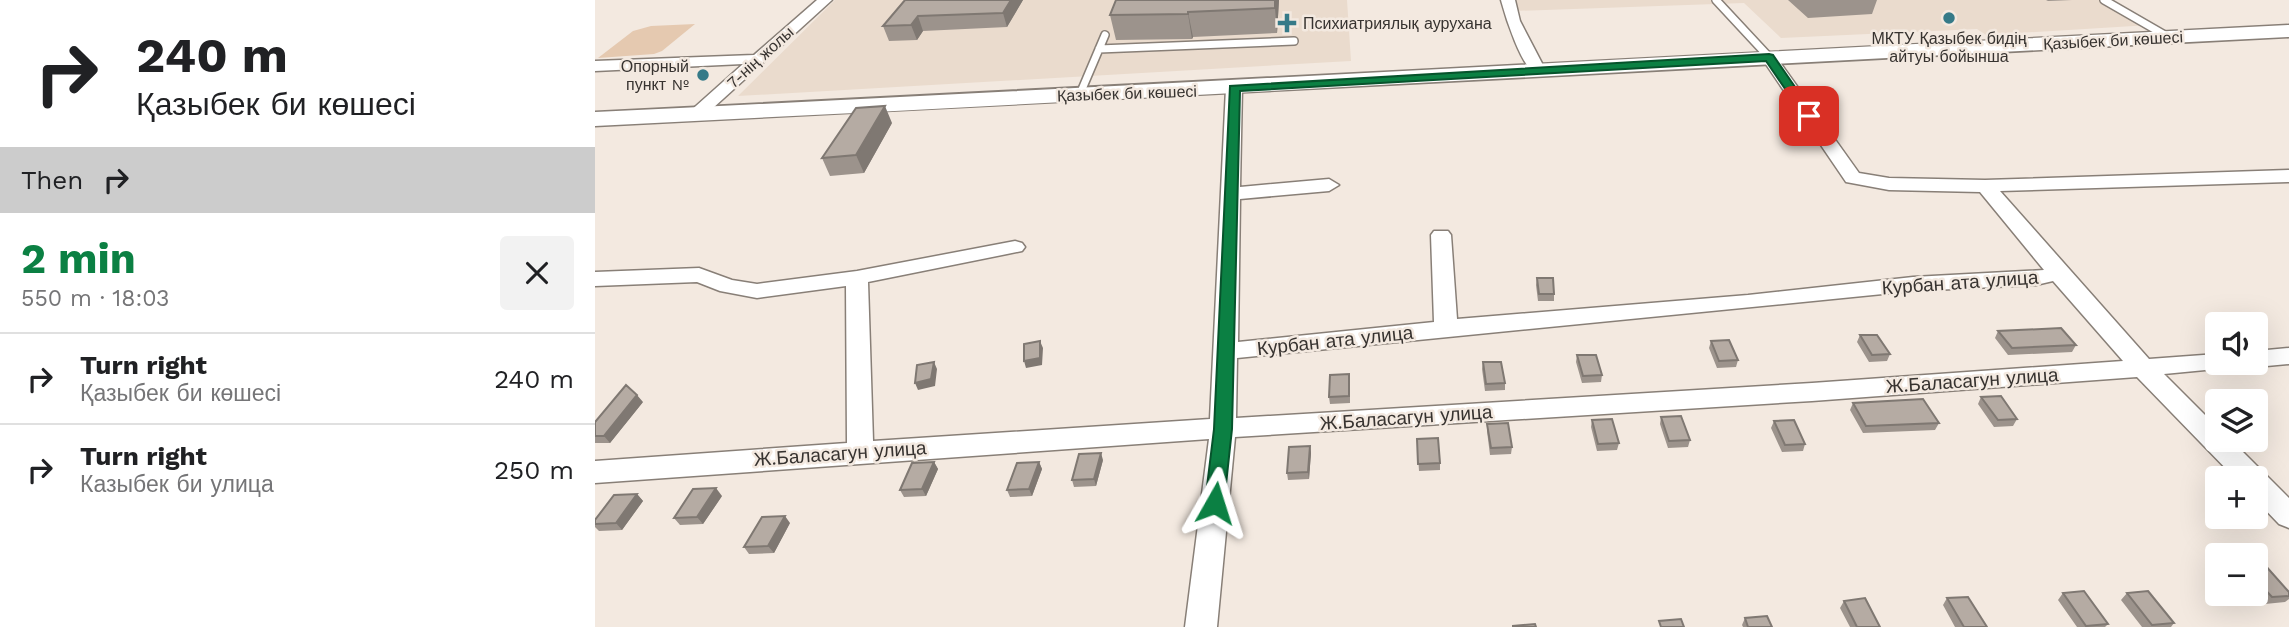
<!DOCTYPE html>
<meta charset="utf-8">
<style>
body{margin:0;font-family:"Work Sans",sans-serif;background:#f2f2f2;color:#202124;height:100vh;display:flex;flex-direction:column;font-size:26px;white-space:nowrap}
*{box-sizing:border-box;margin:0}
p{font-size:23px;color:#757577}
.icon{flex:none;width:38px;height:38px;fill:none;stroke:currentColor;stroke-width:2;stroke-linecap:round;stroke-linejoin:round}
.map{position:relative;flex:1;overflow:hidden}
.panel{display:flex;flex-direction:column;background:#fff;width:595px}
.panel>*{flex:none}
.banner{background:#fff;color:#202124;overflow:hidden}
.tools{position:absolute;left:1610px;top:312px;display:grid;gap:14px}
.tools a{display:grid;place-items:center;width:63px;height:63px;border-radius:7px;background:#fff;box-shadow:0 7px 28px #0002;font-size:35px}
.pin{position:absolute;display:grid;place-items:center;width:60px;height:60px;color:#fff;margin:-30px;border-radius:14px;box-shadow:0 4px 10px #0006}
.me{position:absolute;width:77px;margin:-38px;rotate:6deg;stroke-linejoin:round;filter:drop-shadow(0 0 5px #0008)}
.turn{display:flex;align-items:center;gap:24px;height:147px;padding:0 21px;font-size:32px}
.turn .icon{width:91px;height:91px;stroke-width:2.5}
.turn b{display:block;font-size:49px;line-height:60px}
.then{display:flex;align-items:center;height:66px;padding:0 21px;background:#0003;gap:14px;font-size:26px}
.round{display:grid;place-items:center;flex:none;width:74px;height:74px;border-radius:7px;background:#f2f2f2}
.head{display:flex;align-items:center;justify-content:space-between;height:119px;padding:0 21px}
h1{font-size:42px;font-weight:700;line-height:52px;color:#0b8043}
ul{padding:0;list-style:none}
li{display:flex;align-items:center;gap:21px;height:91px;padding:0 21px;border-top:2px solid #e0e0e0}
li div{flex:1}
li b{display:block;font-size:26px}
li em{font-style:normal}
main{display:flex;flex:1;min-height:0}
.map>svg:first-child{display:block}
.built{fill:#eadbcd}
.green{fill:#e5c9b0}
.lines{fill:none;stroke-linecap:round;stroke-linejoin:round}
.service-casing{stroke:#887f77;stroke-width:10}
.minor-casing{stroke:#887f77;stroke-width:3}
.secondary-casing{stroke:#887f77;stroke-width:3}
.service{stroke:#fff;stroke-width:7}
.minor{fill:#fff;fill-rule:evenodd}
.secondary{fill:#fff;fill-rule:evenodd}
.wall{fill:#9c938c}
.shaded-wall{fill:#7f7872}
.building{fill:#b5aba3;stroke:#7f7872;stroke-width:2}
.route{fill:#0b8043;stroke:#07532c;stroke-width:2}
.poi-dot{fill:#357a88;stroke:#f3e9e0;stroke-width:2.5}
.labels{text-anchor:middle;stroke-width:5;stroke-linejoin:round;paint-order:stroke}
.far-poi-label{font-size:16px;fill:#373330;stroke:#f3e9e0;text-anchor:start}
.far-street-label{font-size:16px;fill:#373330;stroke:#f3e9e0}
.street-label{font-size:19px;fill:#373330;stroke:#f3e9e0}
</style>
<main>
<section class="panel">
<div class="banner">
<div class="turn"><svg class="icon" aria-label="right" viewBox="0 0 24 24"><path d="M7 20v-9h11M14 6l5 5-5 5"/></svg><div><b>240 m</b>Қазыбек би көшесі</div></div>
<div class="then">Then<svg class="icon" aria-label="right" viewBox="0 0 24 24"><path d="M7 20v-9h11M14 6l5 5-5 5"/></svg></div>
</div>
<div class="head"><div><h1>2 min</h1><p>550 m · 18:03</p></div><a class="round"><svg class="icon" aria-label="close" viewBox="0 0 24 24"><path d="M6 6l12 12M18 6L6 18"/></svg></a></div>
<ul>
<li><svg class="icon" aria-label="right" viewBox="0 0 24 24"><path d="M7 20v-9h11M14 6l5 5-5 5"/></svg><div><b>Turn right</b><p>Қазыбек би көшесі</p></div><em>240 m</em></li>
<li><svg class="icon" aria-label="right" viewBox="0 0 24 24"><path d="M7 20v-9h11M14 6l5 5-5 5"/></svg><div><b>Turn right</b><p>Казыбек би улица</p></div><em>250 m</em></li>
</ul>
</section>
<div class="map">
<svg width="1694" height="627" viewBox="0 0 1694 627">
<rect width="100%" height="100%" fill="#f3e9e0"/>
<path class="built" d="M240,0h512l4,61 -613,35z
M915,0h595l45,25 -164,10 -9,-6 -196,9 -37,-35 -229,8z"/>
<path class="green" d="M100,24l-33,27 -8,3 -56,4 35,-27 18,-5z"/>
<g class="lines">
<defs>
<path id="service" d="M1121,0l53,57
M1509,0l66,38
M504,49l195,-8
M485,94l25,-59"/>
<path id="minor" d="M222,0h15l-130,118h-12l-3,-4 56,-50 -148,7v-10l159,-6z
M906,0h14l5,21 25,48 -2,3 -6,2c-15,-4 -32,-59 -36,-74z
M1174,52l5,2 85,119 30,5 96,2 304,-10v12l-289,9 149,168 68,-5v8h12l-3,6 -62,6 53,53v12h13l59,59v30l-10,-4 -23,-24v-22h-21l-98,-101 -325,24 -577,36 -18,190h-32l24,-188 -614,44v-22l252,-18 -1,-157 -89,12 -37,-7 -23,-9 -102,4v-14l104,-4 33,12 25,4 100,-13 158,-30 7,2 3,4 -3,4 -154,31 5,159 337,-22 16,-331 8,-5 8,5 -2,99 89,-8 10,6 -10,6 -89,8 -2,143 196,-20 -3,-87 3,-4h14l3,4 6,84 291,-24 165,-18 131,-7 -64,-78 -91,-2 -43,-8 -85,-125zM1458,281l70,80 -311,22 -576,35 1,-60 676,-67 123,-6z
M1694,348v16l-33,3 -10,-5h10v-11z"/>
<path id="secondary" d="M1694,25v12c-565,29 -1129,61 -1694,89v-14c565,-27 1129,-59 1694,-87z"/>
</defs>
<use href="#service" class="service-casing"/>
<use href="#minor" class="minor-casing"/>
<use href="#secondary" class="secondary-casing"/>
<use href="#service" class="service"/>
<use href="#minor" class="minor"/>
<use href="#secondary" class="secondary"/>
</g>
<path class="wall" d="M310,0h118l-16,27 -84,4 -6,9 -28,1 -6,-15z
M521,0h163l-2,33 -84,4 -1,2 -76,1 -6,-25z
M1193,0h89l-5,14 -64,4z
M1451,0h26l-24,1z
M297,123l-28,50 -34,3 -8,-18z
M942,278l17,16v7h-16l-2,-16z
M1403,331l78,14 -4,7 -64,3 -13,-17z
M1265,335l30,19 -3,7 -18,1 -12,-20z
M1116,341l27,19 -2,7 -19,1 -8,-20z
M982,355l25,20 -1,7 -19,1 -6,-21z
M888,362l22,21v7l-20,1 -3,-22z
M755,381v22l-20,1 -1,-7z
M1386,397l36,22 -4,7 -19,1 -16,-23z
M48,402l-33,41h-15v-21z
M1258,403l86,20 -4,7 -72,3 -13,-23z
M1066,417l29,23 -2,7 -20,1 -8,-24z
M997,420l27,23 -2,7 -20,1 -6,-24z
M1179,421l31,23 -2,7 -21,1 -11,-24z
M892,424l25,23 -1,7 -21,1 -3,-24z
M822,439l23,24v7l-21,1z
M715,446l1,7 -2,26 -21,1 -1,-7z
M508,460l-7,26 -22,1 -2,-7z
M339,462l4,7 -12,27 -22,1 -4,-7z
M444,462l3,7 -10,27 -22,1 -3,-7z
M42,494l6,7 -21,29 -23,1 -4,-4v-7z
M127,496l-19,28 -23,1 -6,-7z
M195,523l-16,30 -25,1 -5,-7z
M1661,565l33,27v7l-4,3 -20,2 -10,-11z
M1468,593l45,31 -3,3h-28l-19,-27z
M1532,593l47,30 -3,4h-29l-21,-27z
M1352,598l40,29h-32l-12,-22z
M1249,601l36,26h-30l-10,-19z
M1150,618l27,9h-29l-1,-2z"/>
<path class="shaded-wall" d="M416,0h12l-16,27 -4,-14z
M680,0h4l-2,33 -2,-25z
M593,12l5,25 -1,2 -4,-25z
M323,16l5,15 -6,9 -6,-15z
M290,106l7,17 -28,50 -8,-18z
M445,341l3,7 -1,17 -16,3 -2,-7z
M339,362l3,7 -2,17 -17,4 -3,-7z
M42,395l6,7 -33,41 -6,-7z
M715,446l1,7 -2,26 -1,-7z
M506,453l2,7 -7,26 -2,-7z
M339,462l4,7 -12,27 -4,-7z
M444,462l3,7 -10,27 -3,-7z
M121,488l6,8 -19,28 -6,-7z
M42,494l6,7 -21,29 -6,-7z
M190,516l5,7 -16,30 -6,-7z"/>
<path class="building" d="M310,0h106l-8,13 -85,3 -7,9 -28,1z
M521,0h159v8l-87,4v2l-78,1z
M290,106l-29,49 -34,3 34,-50z
M942,278h16l1,16h-15z
M1466,328l15,17 -64,3 -14,-17z
M1265,335h17l13,19 -18,1z
M1134,340l9,20 -19,1 -8,-20z
M445,341v17l-16,3v-17z
M982,355h19l6,20 -19,1z
M339,362l-3,17 -16,4 2,-18z
M888,362h18l4,21 -19,1z
M754,374v22l-20,1 1,-22z
M31,385l11,10 -33,41h-9v-14z
M1406,396l16,23 -19,1 -17,-23z
M1328,399l16,24 -73,3 -13,-23z
M1086,416l9,24 -21,1 -8,-24z
M1017,419l7,24 -21,1 -6,-24z
M1199,420l11,24 -20,1 -11,-24z
M913,423l4,24 -21,1 -4,-24z
M843,438l2,25 -22,1 -1,-25z
M715,446l-2,26 -21,1 2,-26z
M506,453l-7,26 -22,1 7,-26z
M339,462l-12,27 -22,1 12,-27z
M444,462l-10,27 -22,1 10,-27z
M121,488l-19,29 -23,1 19,-29z
M42,494l-21,29 -21,1v-4l19,-25z
M190,516l-17,30 -24,1 18,-30z
M1669,564l25,28v4l-17,1 -16,-17v-15z
M1489,591l24,33 -22,2 -23,-33z
M1553,591l26,32 -22,2 -25,-32z
M1373,597l19,30h-23l-17,-29z
M1270,598l15,29h-23l-13,-26z
M1172,616l5,11h-24l-3,-9z
M1086,619l3,8h-23l-2,-6z
M940,624l1,3h-23v-1z"/>
<path class="route" d="M1174,54l4,1 40,58v5h-8l-39,-57 -526,30 -8,338 -8,74 -3,6 -6,2 -7,-2 -3,-6 9,-74 16,-343z"/>
<g class="poi-dot">
<circle cx="1354" cy="18" r="7"/>
<path d="M688.5 12.5h7v7h7v7h-7v7h-7v-7h-7v-7h7z"/>
<circle cx="108" cy="75" r="7"/>
</g>
<g class="labels">
<g class="far-poi-label">
<text x="708" y="29">Психиатриялық аурухана</text>
<text x="1354" y="44" text-anchor="middle">МКТУ Қазыбек бидің<tspan x="1354" dy="18">айтуы бойынша</tspan></text>
<text x="94" y="72" text-anchor="end">Опорный<tspan x="94" dy="18">пункт №</tspan></text>
</g>
<g class="far-street-label">
<text transform="translate(1518 40) rotate(-3)" y="6">Қазыбек би көшесі</text>
<text transform="translate(165 57) rotate(-42)" y="6">7-нің жолы</text>
<text transform="translate(532 93) rotate(-2)" y="6">Қазыбек би көшесі</text>
</g>
<g class="street-label">
<text transform="translate(1365 282) rotate(-4)" y="7">Курбан ата улица</text>
<text transform="translate(740 340) rotate(-6)" y="7">Курбан ата улица</text>
<text transform="translate(1377 380) rotate(-4)" y="7">Ж.Баласагун улица</text>
<text transform="translate(811 417) rotate(-4)" y="7">Ж.Баласагун улица</text>
<text transform="translate(245 453) rotate(-4)" y="7">Ж.Баласагун улица</text>
</g>
</g>
</svg>
<div class="tools">
<a><svg class="icon" aria-label="sound" viewBox="0 0 24 24"><path d="M4 9h4l5-4v14l-5-4H4zM17 9q2 3 0 6"/></svg></a>
<a><svg class="icon" aria-label="layers" viewBox="0 0 24 24"><path d="M12 4l9 5-9 5-9-5zM3 14l9 5 9-5"/></svg></a>
<a>+</a>
<a>−</a>
</div>
<div class="pin" style="left:1214px;top:116px;background:#d93025"><svg class="icon" aria-label="arrive" viewBox="0 0 24 24"><path d="M6 21V4h12l-3 4 3 4H6"/></svg></div>
<svg class="me" style="left:620px;top:503px" viewBox="-20 -20 40 40"><path d="M0-17L14 15 0 8-14 15z" fill="#0b8043" stroke="#fff" stroke-width="4"/></svg>
</div>
</main>
